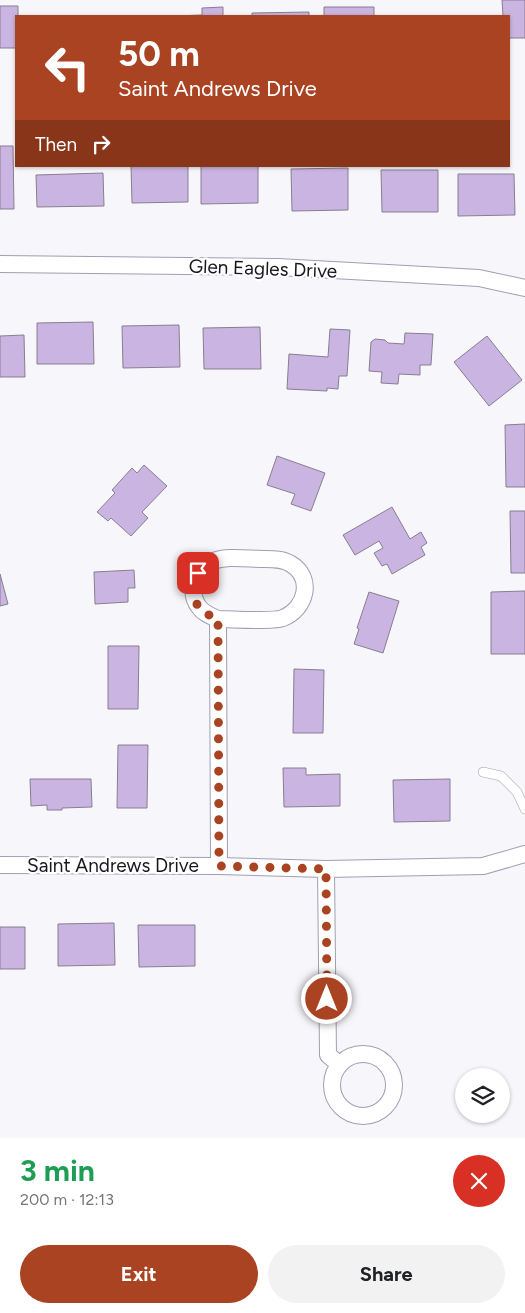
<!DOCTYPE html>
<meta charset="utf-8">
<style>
body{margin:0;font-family:Figtree,sans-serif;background:#f2f2f2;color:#202124;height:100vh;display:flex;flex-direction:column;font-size:19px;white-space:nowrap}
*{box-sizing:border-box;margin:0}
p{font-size:16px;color:#757577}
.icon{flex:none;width:28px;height:28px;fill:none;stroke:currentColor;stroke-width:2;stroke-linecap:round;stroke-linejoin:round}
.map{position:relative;height:1138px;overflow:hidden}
.sheet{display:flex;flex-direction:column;background:#fff;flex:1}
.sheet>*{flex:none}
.top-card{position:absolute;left:15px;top:15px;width:495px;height:152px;border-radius:0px;box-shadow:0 1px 4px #0004;background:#aa4321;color:#fff;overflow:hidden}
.fabs{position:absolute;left:455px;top:1068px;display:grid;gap:10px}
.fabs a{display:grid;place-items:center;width:55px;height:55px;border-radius:50%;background:#fff;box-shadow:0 1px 4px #0004;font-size:25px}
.pin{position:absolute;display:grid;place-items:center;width:42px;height:42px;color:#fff;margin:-21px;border-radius:10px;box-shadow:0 2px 8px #0006}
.me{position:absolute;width:55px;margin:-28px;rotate:0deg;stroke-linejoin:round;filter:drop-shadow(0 0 4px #0008)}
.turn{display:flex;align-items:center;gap:18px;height:105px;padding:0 20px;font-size:22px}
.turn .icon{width:65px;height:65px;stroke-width:2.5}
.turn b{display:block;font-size:35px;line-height:42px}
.then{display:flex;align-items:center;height:48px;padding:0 20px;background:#0003;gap:10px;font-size:19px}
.round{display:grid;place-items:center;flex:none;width:52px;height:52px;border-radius:26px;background:#f2f2f2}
.overview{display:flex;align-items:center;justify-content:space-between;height:85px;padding:0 20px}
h1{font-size:30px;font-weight:700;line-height:38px;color:#1e9e55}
.button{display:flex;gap:10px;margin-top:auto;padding:10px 20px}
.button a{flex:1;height:58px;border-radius:30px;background:#aa4321;color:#fff;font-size:20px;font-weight:700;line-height:58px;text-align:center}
.button a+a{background:#f2f2f2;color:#202124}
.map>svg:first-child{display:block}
.building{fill:#cab4e1;stroke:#877e90}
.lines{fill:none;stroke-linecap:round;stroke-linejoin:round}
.service-casing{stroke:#9e9fb3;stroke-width:10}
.minor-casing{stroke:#9e9fb3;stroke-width:18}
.service{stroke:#fff;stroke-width:9}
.minor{stroke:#fff;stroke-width:16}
.route{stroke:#aa4321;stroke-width:9;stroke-dasharray:0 16.2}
.labels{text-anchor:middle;stroke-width:4.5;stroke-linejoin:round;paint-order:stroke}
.street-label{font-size:19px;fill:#17181f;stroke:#fff}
</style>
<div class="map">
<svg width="525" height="1138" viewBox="0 0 525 1138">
<rect width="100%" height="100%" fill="#f7f7fb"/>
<path class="building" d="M502,0h23v38h-16v-22h-6z
M0,6h18v10h-2v32h-16z
M223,7v9h-49l28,-1v-7z
M324,7h50v9h-50z
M309,12v4h-57v-3z
M0,146h13l1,63h-14z
M131,166h57v36l-56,1z
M201,166h57v37l-57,1z
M348,168v42l-56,1 -1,-42z
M381,170h57v42h-56z
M103,173l1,33 -67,1 -1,-32z
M458,174h56l1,41 -57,1z
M93,322l1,42h-57v-41z
M179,325l1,42 -57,1 -1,-42z
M260,327l1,42h-57l-1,-41z
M330,329l20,1 -3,46h-8l-1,13 -11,-1v3l-40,-2 2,-35 39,3z
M405,333l28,1 -2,31h-11v10l-21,-1 -1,10 -17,-1 1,-11 -13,-1 2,-29 4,-3 10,1 3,3 16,1z
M24,335l1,42h-25v-41z
M487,336l35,44 -33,26 -35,-44z
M525,424v63h-19l-1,-62z
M277,456l48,17 -14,38 -20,-7 4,-10 -28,-9z
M144,465l23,21 -25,26 6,6 -17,18 -20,-18 -3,3 -11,-9 18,-19 -3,-3 20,-22 5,5z
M392,507l18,32 11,-7 6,11 -6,4 4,8 -33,19 -5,-10 -5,2 -8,-13 9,-5 -4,-7 -24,14 -12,-20z
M510,511h15v62h-14z
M134,570l1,18h-7v14l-33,2 -1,-32z
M0,574l8,30 -8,2z
M525,591v63h-34v-62z
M369,592l30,9 -16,52 -29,-9 5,-15 -2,-1z
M108,646h31l-1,63h-30z
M294,669l30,1 -1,63h-30z
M118,745h30l-1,63h-30z
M283,768h23v7l34,-1v32l-56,1z
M30,779h61l1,28 -30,1v2h-15v-5l-16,1z
M450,779v42l-56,1 -1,-42z
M114,923l1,42 -57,1v-42z
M138,925h57v41l-56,1z
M0,927h25v42h-25z"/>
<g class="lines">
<defs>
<path id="service" d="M483,772l18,4 16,16 8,17"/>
<path id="minor" d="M0,264l278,3 201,11 46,10
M218,619c14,0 55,3 65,-1 23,-9 31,-40 8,-54 -8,-5 -17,-5 -26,-5 -17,0 -39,-4 -54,3 -16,7 -23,31 -12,45 5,7 12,9 19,12l1,247
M0,865l219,1 107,3 157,-3 42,-12
M326,869l2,186 11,9
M332 1085a31 31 0 1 1 62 0a31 31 0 1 1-62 0Z"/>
</defs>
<use href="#service" class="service-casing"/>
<use href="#minor" class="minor-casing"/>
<use href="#service" class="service"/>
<use href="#minor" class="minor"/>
</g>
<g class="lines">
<path class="route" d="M198,573c-9,24 -4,37 20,46l1,247 107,3 1,130"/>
</g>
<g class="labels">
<g class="street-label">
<text transform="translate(263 268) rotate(2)" y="7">Glen Eagles Drive</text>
<text x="113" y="872">Saint Andrews Drive</text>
</g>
</g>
</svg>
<div class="fabs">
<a><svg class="icon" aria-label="layers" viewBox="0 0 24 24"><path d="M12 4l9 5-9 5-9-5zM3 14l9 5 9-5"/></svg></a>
</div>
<div class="pin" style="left:198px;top:573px;background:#d93025"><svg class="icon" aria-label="arrive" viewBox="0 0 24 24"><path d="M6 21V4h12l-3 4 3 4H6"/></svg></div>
<svg class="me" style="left:327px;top:999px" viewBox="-20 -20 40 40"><circle r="17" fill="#aa4321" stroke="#fff" stroke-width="3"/><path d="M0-11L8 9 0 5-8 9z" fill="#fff"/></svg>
<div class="top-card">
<div class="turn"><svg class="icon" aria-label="left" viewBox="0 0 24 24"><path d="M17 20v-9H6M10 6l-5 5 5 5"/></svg><div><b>50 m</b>Saint Andrews Drive</div></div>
<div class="then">Then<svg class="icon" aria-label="right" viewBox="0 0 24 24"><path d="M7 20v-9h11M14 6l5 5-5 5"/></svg></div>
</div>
</div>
<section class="sheet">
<div class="overview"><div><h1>3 min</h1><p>200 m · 12:13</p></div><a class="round" style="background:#d93025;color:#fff"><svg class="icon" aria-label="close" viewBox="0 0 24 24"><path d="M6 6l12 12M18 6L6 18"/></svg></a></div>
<div class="button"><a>Exit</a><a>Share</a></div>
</section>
